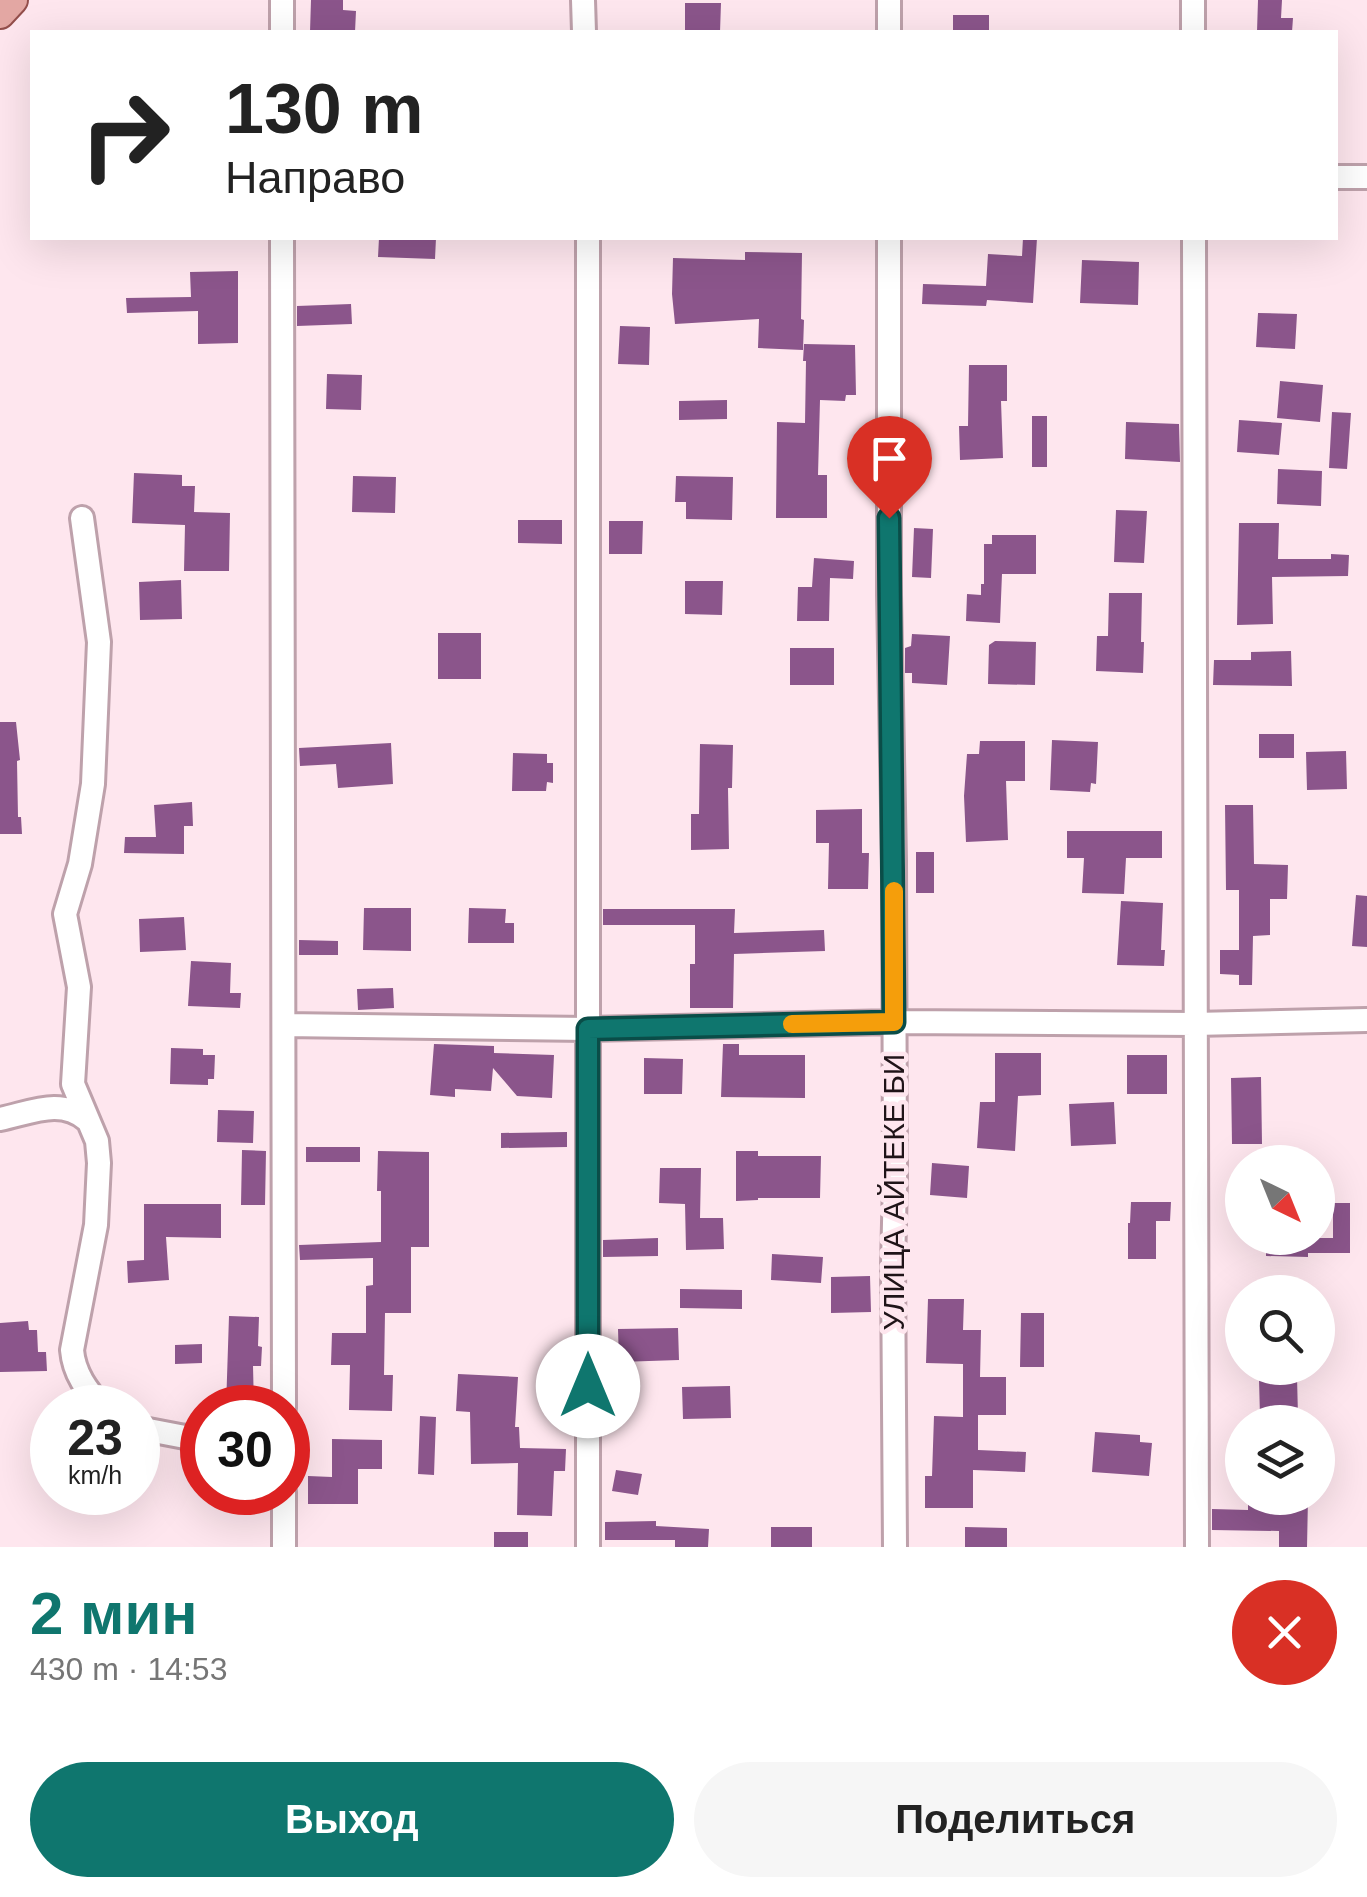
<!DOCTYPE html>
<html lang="ru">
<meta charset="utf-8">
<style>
body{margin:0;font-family:Helvetica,sans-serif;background:#f6f6f6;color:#222;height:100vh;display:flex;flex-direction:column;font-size:38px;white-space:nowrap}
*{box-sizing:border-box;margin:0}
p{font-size:32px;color:#767676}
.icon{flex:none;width:55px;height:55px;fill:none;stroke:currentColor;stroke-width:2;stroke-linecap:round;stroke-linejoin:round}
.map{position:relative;height:1547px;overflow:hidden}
.sheet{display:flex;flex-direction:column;background:#fff;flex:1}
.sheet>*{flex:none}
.hud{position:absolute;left:30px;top:30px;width:1308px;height:210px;border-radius:0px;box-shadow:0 10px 40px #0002;background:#fff;color:#222;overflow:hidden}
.needle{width:65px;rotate:137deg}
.controls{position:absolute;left:1225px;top:1145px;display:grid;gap:20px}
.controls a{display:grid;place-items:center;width:110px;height:110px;border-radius:50%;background:#fff;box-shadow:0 10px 40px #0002;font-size:50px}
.speed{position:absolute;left:30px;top:1385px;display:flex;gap:20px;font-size:50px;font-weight:700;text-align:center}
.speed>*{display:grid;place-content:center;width:130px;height:130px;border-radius:50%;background:#fff;box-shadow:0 10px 40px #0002;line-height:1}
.speed small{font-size:25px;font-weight:400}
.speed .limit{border:15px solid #d22;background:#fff;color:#111}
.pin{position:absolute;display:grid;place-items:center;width:85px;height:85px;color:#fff;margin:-102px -42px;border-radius:50% 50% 50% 0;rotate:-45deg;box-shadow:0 0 10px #0007}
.pin .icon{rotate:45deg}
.me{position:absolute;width:110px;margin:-55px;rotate:0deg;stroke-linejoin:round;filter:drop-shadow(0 0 8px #0008)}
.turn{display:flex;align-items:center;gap:35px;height:210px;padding:0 30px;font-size:45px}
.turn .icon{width:130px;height:130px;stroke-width:2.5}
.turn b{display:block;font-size:70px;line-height:85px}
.round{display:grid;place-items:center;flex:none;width:105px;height:105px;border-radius:52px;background:#f6f6f6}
.summary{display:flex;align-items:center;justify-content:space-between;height:170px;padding:0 30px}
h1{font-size:60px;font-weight:700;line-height:75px;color:#0f766e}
.button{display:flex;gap:20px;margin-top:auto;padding:20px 30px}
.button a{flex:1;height:115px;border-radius:60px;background:#0f766e;color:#fff;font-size:40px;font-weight:700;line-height:115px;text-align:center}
.button a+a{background:#f6f6f6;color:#222}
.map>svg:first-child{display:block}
.building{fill:#8b558b}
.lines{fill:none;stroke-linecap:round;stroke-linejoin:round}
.minor-casing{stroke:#bea1ab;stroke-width:28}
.major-casing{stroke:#934e4b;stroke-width:32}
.minor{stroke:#fff;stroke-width:22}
.major{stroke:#e3a7a3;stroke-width:28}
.route-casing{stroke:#0a4d48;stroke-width:25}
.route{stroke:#0f766e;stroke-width:18}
.slow{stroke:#f59e0b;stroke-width:18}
.labels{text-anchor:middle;stroke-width:9;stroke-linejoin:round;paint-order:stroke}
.street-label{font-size:30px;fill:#1f1418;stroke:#fee6ee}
</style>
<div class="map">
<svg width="1367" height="1547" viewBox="0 0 1367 1547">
<rect width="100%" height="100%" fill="#fee6ee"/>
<path class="building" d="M311,0h32v10l13,1 -1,21h-45z
M1258,0h24l-1,18h12l-1,14h-35z
M685,3h36l-1,29h-35z
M953,15h36v17h-36z
M379,238h57l-1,21 -57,-2z
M1023,238h14l-4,65 -46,-3 -1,6 -64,-2 1,-20 63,2 2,-32 34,2z
M745,252l57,1 -1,66 3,1 -1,30 -45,-2 1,-29 -84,5 -3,-30 1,-36 72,2z
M1082,260l57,2 -1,43 -58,-2z
M238,271v72l-40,1v-33l-71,2 -1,-15 65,-1 -1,-25z
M351,304l1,20 -55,2v-20z
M1258,313l39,1 -2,35 -39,-2z
M620,326l30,1 -1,38 -31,-1z
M804,344l51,1 1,50h-10l-1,6 -25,-1 -2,75h9v43h-51l1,-96 28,1 1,-62h-3z
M969,365h38v36h-6l2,57 -43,2 -1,-34h9z
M327,374l35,1 -1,35 -35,-1z
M1280,381l43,4 -3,37 -43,-4z
M727,400v19l-48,1v-19z
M1332,412l19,1 -4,56 -18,-1z
M1032,416h15v51h-15z
M1239,420l43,3 -3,32 -42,-3z
M1126,422l53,2 1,38 -55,-3z
M1278,469l44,2 -1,35 -44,-2z
M134,473l48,2v11h13l-1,26 36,1 -1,58h-45l1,-46 -53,-2z
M353,476l43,1 -1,36 -43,-1z
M676,476l57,1 -1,43 -46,-1v-17h-11z
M1116,510l31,1 -3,52 -30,-1z
M518,520h44v24l-44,-1z
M609,521h34l-1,33h-33z
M1239,523h40l-1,36h53v-5l18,1 -1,21 -76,1 1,47 -36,1z
M914,528l19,1 -2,49 -19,-1z
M992,535h44v39h-34l-2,49 -34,-2 1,-27 14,1v-11h3v-40h8z
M814,558l40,3 -1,18 -23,-1 -1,43h-32l1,-34h14z
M181,580l1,39 -42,1 -1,-38z
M685,581h38l-1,34 -37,-1z
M1109,593h33l-1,49h3l-1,31 -47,-2 1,-35h11z
M438,633h43v46h-43z
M912,634l38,2 -3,49 -35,-2v-10h-7v-25l6,-2z
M995,641l41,1 -1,43 -47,-1 1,-39z
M790,648h44v37h-44z
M1291,651l1,35 -79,-1 1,-25h37v-8z
M0,722h16l4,38 -3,1 1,56h3l1,17h-22z
M1259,734h35v24h-35z
M1052,740l46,2 -2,42 -5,-1 -1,9 -40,-2z
M980,741h45v40h-19l2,59 -42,2 -2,-46 3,-42h12z
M391,743l2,41 -55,4 -2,-24 -36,2 -1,-18z
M700,744l33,1 -1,43h-4l1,61 -38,1v-36h8z
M1346,751l1,38 -40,1 -1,-38z
M513,753l34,1v9h6v20l-6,-1 -1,9h-34z
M192,802l1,24h-9v28l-60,-1 1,-16h31l-2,-32z
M1225,805h28l1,59 34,1 -1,34h-17v36l-17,1 -1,49h-13v-10l-19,-1v-24h19v-60h-13z
M862,809v44h7l-1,36h-40l1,-46h-13v-33z
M1067,831h95v27h-36l-2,36 -42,-1 2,-35h-17z
M916,852h18v41h-18z
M1356,895l11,1v51l-15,-1z
M1121,901l42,2 -2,47h4l-1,16 -47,-1z
M364,908h47v43l-48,-1z
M469,908l37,1 -1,14h9v20h-46z
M603,909h132l-1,24 90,-3 1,21 -91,3 -1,54h-43v-44h5v-39h-92z
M184,917l2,33 -46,2 -1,-33z
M299,940l39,1v14h-39z
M191,961l40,2 -1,30h11l-1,15 -52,-2z
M393,988l1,20 -36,2 -1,-21z
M434,1044l60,2v7l60,2 -2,43 -35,-2 -24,-28 -2,23 -36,-2v8l-25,-2z
M723,1044h16v11h66v43l-84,-1z
M171,1048l32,1v6h12l-1,24h-6v6l-38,-1z
M995,1053h46v42l-23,1 -3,55 -38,-3 3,-46h15z
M1127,1055h40v39h-40z
M644,1058l39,1 -1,35h-38z
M1261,1077l1,67h-30l-1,-66z
M1114,1102l2,42 -45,2 -2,-42z
M218,1110l36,1 -1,32 -36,-1z
M567,1132v15l-66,1v-15z
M306,1147h54v15h-54z
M242,1150l24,1 -1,54h-24z
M378,1151l51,1v95h-18v66h-26l-1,62h9l-1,36 -43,-1 1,-45h-19l1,-32h34v-47l7,-1v-27l-73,2 -1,-15 82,-3v-51h-4z
M736,1151h22v5h63l-1,42h-62v2l-22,1z
M932,1163l37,3 -2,32 -37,-3z
M660,1168h41l-1,50h23l1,31 -38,1 -1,-46 -26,-1z
M1131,1202h40l-1,19h-14v38h-28v-36h2z
M1333,1203h17v50h-42v4l-42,-1v-18h67z
M144,1204h77v34l-55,-1 3,43 -41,3 -1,-22 17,-1z
M658,1238v18l-55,1v-17z
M772,1254l51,3 -2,26 -50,-3z
M870,1276l1,36 -40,1v-36z
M680,1289l62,1v19l-62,-1z
M928,1299h36l-1,31h18l-1,47h26v38h-28v35l48,2 -1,20 -52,-2v38h-48v-32h7l2,-60 29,1v-53l-37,-1z
M1021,1313h23v54h-24z
M229,1316l30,1 -1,29 4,1 -1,19h-8l1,42h-28z
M28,1321l1,9h8l1,22h8l1,19 -47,1v-49z
M678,1328l1,32 -60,2 -1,-33z
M202,1344v19l-27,1v-19z
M458,1374l60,3 -3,50h4l1,21 46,1 -1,22h-11l-2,45 -35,-1 1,-52 -47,1 -1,-52 -14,-1z
M1297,1377l1,39 -38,1 -1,-38z
M730,1386l1,32 -48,1 -1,-32z
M420,1416l16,1 -2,58 -16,-1z
M1095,1432l45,3v7l12,1 -3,33 -57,-4z
M332,1439l50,1v29h-24v35h-50v-28l24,1z
M616,1470l26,4 -4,21 -26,-4z
M1248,1498h60l-1,49h-28v-16l-67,-1v-21l36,1z
M656,1521v5l53,3 -1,18h-33v-7h-70v-18z
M771,1527h41v20h-41z
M965,1527l42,1v19h-42z
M494,1532h34v15h-34z"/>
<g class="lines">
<defs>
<path id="minor" d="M282,0v32
M583,0l1,32
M889,0v32
M1193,0v32
M1335,177h32
M282,238l2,1170
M889,238v357l5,266 1,320 -2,84 2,282
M1194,238l3,1309
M82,518l17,124 -6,142 -13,80 -15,50 14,73 -6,97 24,57 2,22 -3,62 -24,125c2,24 15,40 30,58
M284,1025l304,4 306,-7 300,2 173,-4
M0,1119c30,-6 61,-22 87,1
M138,1428l47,9 17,-2
M284,1492v55
M588,1547v-1309"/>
<path id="major" d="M0,14l13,-14"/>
</defs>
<use href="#minor" class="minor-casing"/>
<use href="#major" class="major-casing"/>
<use href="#minor" class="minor"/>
<use href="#major" class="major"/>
</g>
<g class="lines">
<defs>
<path id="route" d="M588,1386v-357l306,-7 -5,-504"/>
</defs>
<use href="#route" class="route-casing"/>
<use href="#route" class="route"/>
<path class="slow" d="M792,1024l102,-2v-131"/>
</g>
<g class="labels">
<g class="street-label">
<text transform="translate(894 1192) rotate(-90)" y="10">УЛИЦА АЙТЕКЕ БИ</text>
</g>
</g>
</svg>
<div class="controls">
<a><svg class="needle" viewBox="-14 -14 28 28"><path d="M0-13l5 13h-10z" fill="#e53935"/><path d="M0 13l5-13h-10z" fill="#767676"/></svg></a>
<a><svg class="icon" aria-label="search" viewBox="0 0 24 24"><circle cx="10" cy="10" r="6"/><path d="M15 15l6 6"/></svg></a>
<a><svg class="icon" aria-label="layers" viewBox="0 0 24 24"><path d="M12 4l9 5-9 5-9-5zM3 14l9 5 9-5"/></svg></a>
</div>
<div class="speed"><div>23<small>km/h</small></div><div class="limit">30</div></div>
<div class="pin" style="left:889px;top:518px;background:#d93025"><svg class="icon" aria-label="arrive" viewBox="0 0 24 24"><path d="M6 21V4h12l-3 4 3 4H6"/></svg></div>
<svg class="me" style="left:588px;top:1386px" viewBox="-20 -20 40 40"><circle r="19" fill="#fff"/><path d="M0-13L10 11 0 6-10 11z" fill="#0f766e"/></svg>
<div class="hud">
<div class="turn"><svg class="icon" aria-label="right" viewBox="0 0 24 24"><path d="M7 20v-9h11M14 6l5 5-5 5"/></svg><div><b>130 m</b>Направо</div></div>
</div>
</div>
<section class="sheet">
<div class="summary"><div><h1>2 мин</h1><p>430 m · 14:53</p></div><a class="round" style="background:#d93025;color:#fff"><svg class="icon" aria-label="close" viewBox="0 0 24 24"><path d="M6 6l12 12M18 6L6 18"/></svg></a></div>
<div class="button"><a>Выход</a><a>Поделиться</a></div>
</section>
